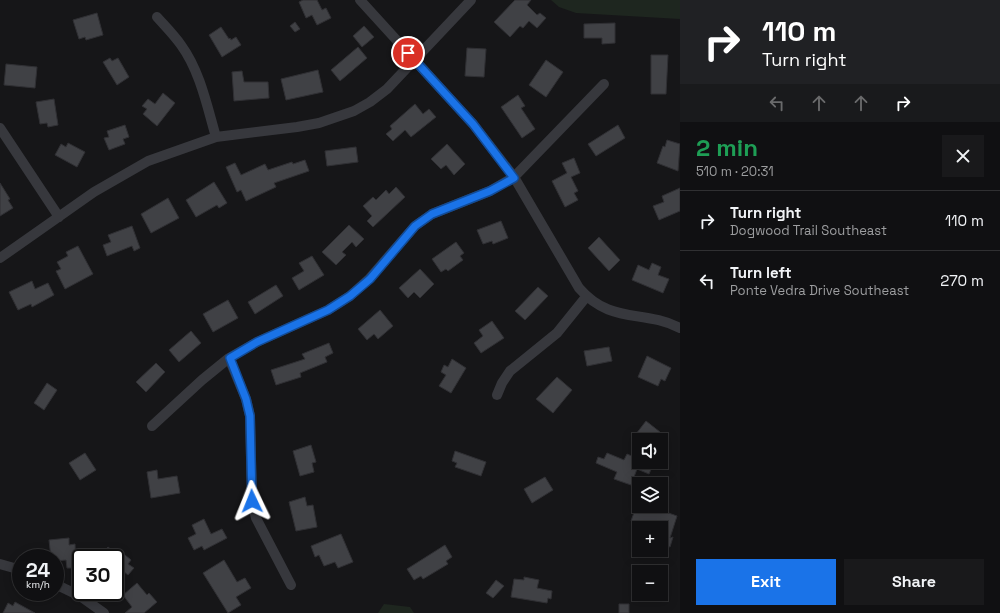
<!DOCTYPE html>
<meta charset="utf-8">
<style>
body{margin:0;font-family:"Space Grotesk",sans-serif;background:#19191b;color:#f1f3f6;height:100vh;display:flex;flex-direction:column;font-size:15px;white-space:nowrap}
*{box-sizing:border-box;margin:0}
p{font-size:13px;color:#9c9d9f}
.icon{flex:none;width:22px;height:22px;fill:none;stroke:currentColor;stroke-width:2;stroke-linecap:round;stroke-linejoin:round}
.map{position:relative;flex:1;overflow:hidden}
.side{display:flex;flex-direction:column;background:#101012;width:320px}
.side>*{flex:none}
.top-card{background:#202124;color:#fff;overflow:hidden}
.fabs{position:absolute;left:632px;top:433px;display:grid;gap:8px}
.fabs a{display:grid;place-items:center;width:36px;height:36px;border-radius:0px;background:#101012;box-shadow:0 2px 10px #0003,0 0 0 1px #303032;font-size:20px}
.speed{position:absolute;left:12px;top:549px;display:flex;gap:8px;font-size:20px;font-weight:700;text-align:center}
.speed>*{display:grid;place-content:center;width:52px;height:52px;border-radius:50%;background:#101012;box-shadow:0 2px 10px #0003,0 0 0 1px #303032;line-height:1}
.speed small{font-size:10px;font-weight:400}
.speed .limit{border:2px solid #111;border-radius:6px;background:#fff;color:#111}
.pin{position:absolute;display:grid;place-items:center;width:34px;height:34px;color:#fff;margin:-17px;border:2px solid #fff;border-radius:50%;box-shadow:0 1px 4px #0007}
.me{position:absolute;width:44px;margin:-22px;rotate:358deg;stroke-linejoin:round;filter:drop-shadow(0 0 3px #0008)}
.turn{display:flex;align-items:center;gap:14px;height:84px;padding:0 16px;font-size:18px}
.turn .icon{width:52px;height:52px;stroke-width:2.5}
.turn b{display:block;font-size:28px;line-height:34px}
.lanes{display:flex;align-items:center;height:38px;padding:0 16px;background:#0003;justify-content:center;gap:20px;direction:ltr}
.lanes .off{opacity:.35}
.round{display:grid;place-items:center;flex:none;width:42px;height:42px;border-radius:0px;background:#19191b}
.head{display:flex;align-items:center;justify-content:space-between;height:68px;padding:0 16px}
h1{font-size:24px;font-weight:700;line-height:30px;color:#1e9e55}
.primary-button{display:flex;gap:8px;margin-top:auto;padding:8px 16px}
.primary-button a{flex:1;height:46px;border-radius:0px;background:#1a73e8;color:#fff;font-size:16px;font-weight:700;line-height:46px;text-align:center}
.primary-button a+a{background:#19191b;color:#f1f3f6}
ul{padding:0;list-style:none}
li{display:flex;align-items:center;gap:12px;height:60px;padding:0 16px;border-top:1px solid #303032}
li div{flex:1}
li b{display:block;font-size:15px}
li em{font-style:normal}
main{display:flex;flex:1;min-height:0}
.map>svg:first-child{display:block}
.green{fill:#1e261f}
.building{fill:#404145;stroke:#303034}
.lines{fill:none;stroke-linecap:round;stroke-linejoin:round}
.street{stroke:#37383d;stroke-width:10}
.route-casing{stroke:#114b97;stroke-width:10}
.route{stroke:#1a73e8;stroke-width:7}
</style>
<main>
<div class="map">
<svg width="680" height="613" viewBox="0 0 680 613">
<rect width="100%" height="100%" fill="#161618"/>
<path class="green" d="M551,0h129v19l-104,-6 -17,-6z
M384,604l26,3 4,6h-36z"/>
<path class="building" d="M303,0h14l5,10 4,-2 5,10 -14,7 -5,-10 -6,3 -7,-16z
M515,0h16l-4,5 10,10 3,-2 6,5 -9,10 -8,-7 -6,7 -3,-2 -10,11 -16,-15z
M97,13l6,22 -17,5 -1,-3 -6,2 -6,-19z
M295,22l5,7 -5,3 -5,-6z
M615,23v20l-13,1v-6h-18v-14z
M364,26l10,11 -12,10 -9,-11z
M221,27l8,12 1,-1 1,2 5,-3 5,8 -19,12 -13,-22z
M358,47l9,11 -27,23 -9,-11z
M467,48l19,1 -2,28 -19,-1z
M651,55h17l-2,39h-15z
M110,58l2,3 6,-3 11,19 -12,8 -14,-23z
M546,60l17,12 -17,25 -17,-12z
M6,64l31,3 -2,21 -31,-3z
M318,70l5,22 -37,8 -5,-21z
M242,71l2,11h24l1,16 -35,3 -2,-29z
M163,93l12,10 -18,23 -14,-12 4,-5 -5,-3 6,-7 7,5z
M518,95l7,11 -4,2 14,21 -13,9 -21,-31z
M54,99l4,26 -10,2 -1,-4 -7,1 -4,-22z
M415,104l8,10 6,-5 7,8 -25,20 -6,-7 -12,11 -7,-7 6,-5 -2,-3z
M125,125l4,12 -6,2 2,5 -16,6 -5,-12 5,-1 -2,-6z
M618,125l7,13 -29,18 -8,-12z
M667,140l13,4 -2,27 -21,-8 6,-17 2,1z
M68,143l17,9 -8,15 -22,-12 6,-11 5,3z
M447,144l18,20 -11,11 -8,-10 -5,4 -10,-10z
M356,147l2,15 -31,4 -2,-15z
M574,158l6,15 -9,4 7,14 -4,2 4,7 -13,7 -13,-26 15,-8 -5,-10z
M305,160l4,11 -35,12 2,4 -30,14 -5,-11 -4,2 -11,-25 9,-4 6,12 24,-11 3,6 24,-8 1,2z
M214,182l13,21 -8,5 -2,-3 -21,12 -10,-17z
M0,183l10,16 -2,1 5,8 -13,8z
M396,187l9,10 -32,30 -6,-6 5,-5 -9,-10 10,-9 3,3 10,-10 3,4z
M680,188v23l-21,9 -6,-14 11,-4 -2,-6z
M168,198l11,20 -28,15 -10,-19z
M501,221l7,17 -15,6 -1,-3 -9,3 -6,-14z
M349,225l15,14 -8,8 -4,-5 -10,10 4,3 -10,10 -14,-13z
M132,226l8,22 -6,3 -2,-5 -25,10 -4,-11 8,-3 -3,-7z
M599,237l21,23 -11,11 -21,-23z
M456,242l8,11 -4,3 3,4 -15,11 -2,-2 -5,3 -9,-13z
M78,246l15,28 -28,15 -9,-18 5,-2 -4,-7 11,-6 -2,-4z
M312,256l12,19 -25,15 -7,-12 12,-7 -5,-8z
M652,263l9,4 -3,8 11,4 -6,14 -31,-13 6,-15 11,5z
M420,269l14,15 -14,14 -6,-6 -6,6 -9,-10z
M32,281l3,8 13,-6 6,12 -22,12 -1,-3 -13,6 -9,-18z
M276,285l7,11 -28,18 -7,-12z
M538,287l10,9 -23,24 -10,-9z
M228,300l10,18 -25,14 -10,-18z
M380,310l13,16 -15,13 -4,-5 -7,6 -9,-11z
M492,321l12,17 -23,15 -7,-10 9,-7 -4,-6z
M191,331l10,12 -22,19 -10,-12z
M329,343l4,10 -8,4 2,5 -27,11 1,4 -25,8 -5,-15 34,-11 -3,-5z
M609,347l3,14 -25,5 -3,-15z
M647,356l24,12 -6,13 -4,-2 -3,7 -20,-9z
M452,359l14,9 -15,25 -12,-7 7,-11 -5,-3 3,-7 4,2z
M156,363l9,9 -19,20 -10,-10z
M557,377l15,13 -19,23 -17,-14z
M47,383l10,7 -13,20 -10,-7z
M646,421l14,11 -6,8h-16l2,-3 -4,-3z
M311,445l5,17 -4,1 2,9 -14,4 -7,-25z
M455,451l31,11 -5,14 -26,-9 2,-4 -5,-2z
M85,453l11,17 -16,10 -11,-17z
M607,453l17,7 3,-6 12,5v3l14,3 -4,9 -12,-5 -6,16 -17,-6 3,-7 -21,-9 2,-6 6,2z
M157,470l1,9 19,-3 3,17 -29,5 -4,-26z
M545,477l8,13 -21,13 -8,-14z
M305,497l2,9 6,-1 4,22 -21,4 -7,-29z
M649,506l28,10 -7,22 3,-1 -3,10 -9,-3v-16h-18l1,-3 -13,-4 5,-14 11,3z
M204,519l7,15 11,-5 5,9 -23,12 -2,-4 -8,4 -6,-12 8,-4 -4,-9z
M341,534l12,28 -15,6 -3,-6 -11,4 -5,-11 -4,2 -4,-11z
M69,538v7l6,-1 1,24h-9l-1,-8 -11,1v-3h-4l-2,-18z
M445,545l7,12 -6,4 2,3 -25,15 -2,-3 -7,4 -7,-11z
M108,547l15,12 2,-4 6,5 -3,4 6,4 -6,7 -5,-4 -8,10v-23h-16z
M224,560l13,22 8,-4 6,10 -15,9 5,8 -13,8 -25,-40z
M524,577l15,3 -2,8 15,3 -1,8 -3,-1 -1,5 -36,-6 3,-18 10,1z
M496,580l8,6 -11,12 -7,-5z
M137,583l10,12 2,-2 8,9 -13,11h-19l7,-6 -9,-12z
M15,602l20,11h-32l5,-10 5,3z
M619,604h10v9h-10z"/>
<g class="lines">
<path class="street" d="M360,0l113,124 41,53 65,111c32,37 64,21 101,40
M157,17c8,9 17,18 24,28 19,26 26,61 35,92
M0,128l59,89
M0,258l94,-66 54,-31 68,-24 81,-10 22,-4 35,-12 16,-9 17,-13 84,-89
M229,358l17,41 4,17 2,85 4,17 35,67
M497,395l5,-12 8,-12 47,-38 29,-36
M152,426l50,-46 27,-22 28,-16 71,-32 22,-14 19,-17 46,-53 17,-12 58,-23 24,-14 90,-93
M0,564l21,6
M55,584l25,12 24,17"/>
</g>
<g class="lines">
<defs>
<path id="route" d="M252,501l-2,-85 -4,-17 -16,-41 27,-16 71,-32 22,-14 20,-17 45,-53 17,-12 58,-23 24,-13 -41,-54 -65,-71"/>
</defs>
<use href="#route" class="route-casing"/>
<use href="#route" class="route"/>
</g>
</svg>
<div class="fabs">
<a><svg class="icon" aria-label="sound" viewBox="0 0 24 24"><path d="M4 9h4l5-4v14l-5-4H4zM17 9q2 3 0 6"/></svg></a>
<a><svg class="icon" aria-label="layers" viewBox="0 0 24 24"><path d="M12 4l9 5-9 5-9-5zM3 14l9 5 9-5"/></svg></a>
<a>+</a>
<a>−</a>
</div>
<div class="speed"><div>24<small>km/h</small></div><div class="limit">30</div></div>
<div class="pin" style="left:408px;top:53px;background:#d93025"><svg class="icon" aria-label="arrive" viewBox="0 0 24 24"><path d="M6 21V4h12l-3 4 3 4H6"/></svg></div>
<svg class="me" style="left:252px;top:501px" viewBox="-20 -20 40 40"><path d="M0-17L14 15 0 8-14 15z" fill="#1a73e8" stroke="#fff" stroke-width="4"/></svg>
</div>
<section class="side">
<div class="top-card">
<div class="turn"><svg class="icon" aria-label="right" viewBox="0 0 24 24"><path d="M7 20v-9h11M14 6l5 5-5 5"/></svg><div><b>110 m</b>Turn right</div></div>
<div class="lanes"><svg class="icon off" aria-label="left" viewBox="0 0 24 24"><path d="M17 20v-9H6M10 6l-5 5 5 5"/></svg><svg class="icon off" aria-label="ahead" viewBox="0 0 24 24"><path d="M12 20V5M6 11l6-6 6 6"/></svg><svg class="icon off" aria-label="ahead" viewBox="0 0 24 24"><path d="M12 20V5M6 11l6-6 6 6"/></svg><svg class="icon" aria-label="right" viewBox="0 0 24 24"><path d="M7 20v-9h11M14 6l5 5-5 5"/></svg></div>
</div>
<div class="head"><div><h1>2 min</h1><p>510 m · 20:31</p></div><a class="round"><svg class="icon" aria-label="close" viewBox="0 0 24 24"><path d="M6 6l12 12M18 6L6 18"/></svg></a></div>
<ul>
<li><svg class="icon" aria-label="right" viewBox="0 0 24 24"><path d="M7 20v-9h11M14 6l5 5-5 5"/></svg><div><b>Turn right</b><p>Dogwood Trail Southeast</p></div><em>110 m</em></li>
<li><svg class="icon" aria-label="left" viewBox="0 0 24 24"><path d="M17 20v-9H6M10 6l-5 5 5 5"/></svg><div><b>Turn left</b><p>Ponte Vedra Drive Southeast</p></div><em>270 m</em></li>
</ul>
<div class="primary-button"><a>Exit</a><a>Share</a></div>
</section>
</main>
